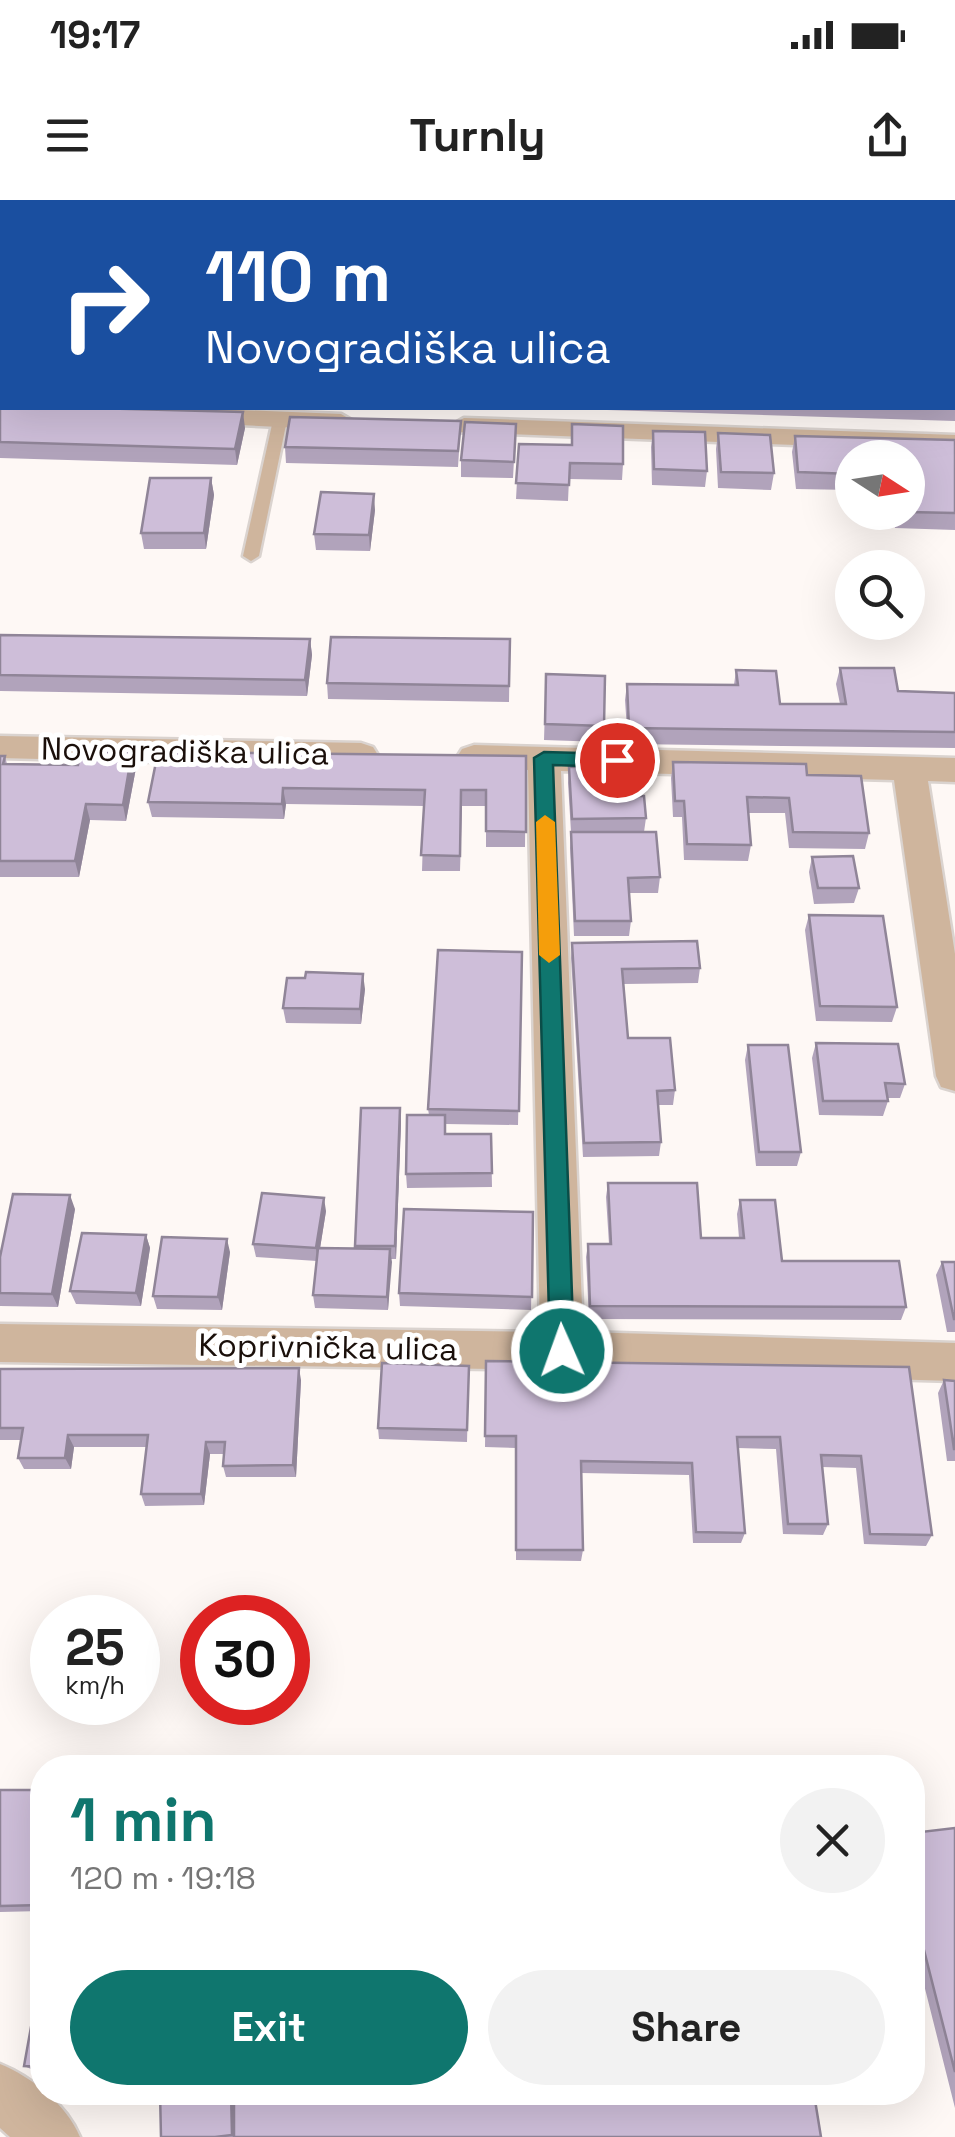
<!DOCTYPE html>
<meta charset="utf-8">
<style>
body{margin:0;font-family:"Space Grotesk",sans-serif;background:#f2f2f2;color:#222;height:100vh;display:flex;flex-direction:column;font-size:38px;white-space:nowrap}
*{box-sizing:border-box;margin:0}
p{font-size:32px;color:#767676}
.icon{flex:none;width:55px;height:55px;fill:none;stroke:currentColor;stroke-width:2;stroke-linecap:round;stroke-linejoin:round}
.map{position:relative;flex:1;overflow:hidden}
.drawer{position:absolute;left:30px;top:1555px;width:895px;height:350px;display:flex;flex-direction:column;background:#fff;border-radius:40px;box-shadow:0 10px 40px #0002}
.drawer>*{flex:none}
.guide{position:absolute;left:0px;top:0px;width:955px;height:210px;box-shadow:0 10px 40px #0002;background:#1a4fa0;color:#fff;overflow:hidden}
.needle{width:65px;rotate:102deg}
.tools{position:absolute;left:835px;top:240px;display:grid;gap:20px}
.tools a{display:grid;place-items:center;width:90px;height:90px;border-radius:50%;background:#fff;box-shadow:0 10px 40px #0002;font-size:50px}
.speed{position:absolute;left:30px;top:1395px;display:flex;gap:20px;font-size:50px;font-weight:700;text-align:center}
.speed>*{display:grid;place-content:center;width:130px;height:130px;border-radius:50%;background:#fff;box-shadow:0 10px 40px #0002;line-height:1}
.speed small{font-size:25px;font-weight:400}
.speed .limit{border:15px solid #d22;background:#fff;color:#111}
.pin{position:absolute;display:grid;place-items:center;width:85px;height:85px;color:#fff;margin:-42px;border:5px solid #fff;border-radius:50%;box-shadow:0 2px 10px #0007}
.me{position:absolute;width:110px;margin:-55px;rotate:358deg;stroke-linejoin:round;filter:drop-shadow(0 0 8px #0008)}
.turn{display:flex;align-items:center;gap:35px;height:210px;padding:0 40px;font-size:45px}
.turn .icon{width:130px;height:130px;stroke-width:2.5}
.turn b{display:block;font-size:70px;line-height:85px}
.round{display:grid;place-items:center;flex:none;width:105px;height:105px;border-radius:52px;background:#f2f2f2}
.headline{display:flex;align-items:center;justify-content:space-between;height:170px;padding:0 40px}
h1{font-size:60px;font-weight:700;line-height:75px;color:#0f766e}
.primary-button{display:flex;gap:20px;margin-top:auto;padding:20px 40px}
.primary-button a{flex:1;height:115px;border-radius:60px;background:#0f766e;color:#fff;font-size:40px;font-weight:700;line-height:115px;text-align:center}
.primary-button a+a{background:#f2f2f2;color:#222}
.status{display:flex;justify-content:space-between;align-items:center;height:70px;padding:0 50px;background:#fff;direction:ltr}
.status svg{height:28px;fill:currentColor}
header{display:flex;justify-content:space-between;align-items:center;height:130px;padding:0 40px;background:#fff;font-size:45px;font-weight:700}
.map>svg:first-child{display:block}
.lines{fill:none;stroke-linecap:round;stroke-linejoin:round}
.lane-casing{stroke:#dad3cf;stroke-width:5}
.street-casing{stroke:#dad3cf;stroke-width:5}
.lane{fill:#cfb59d;fill-rule:evenodd}
.street{fill:#cfb59d;fill-rule:evenodd}
.wall{fill:#b1a3bb}
.shaded-wall{fill:#908598}
.building{fill:#cebed9;stroke:#908598;stroke-width:2.5}
.route{fill:#0f766e;stroke:#0a4d48;stroke-width:2.5}
.slow{fill:#f59e0b}
.labels{text-anchor:middle;stroke-width:10;stroke-linejoin:round;paint-order:stroke}
.street-label{font-size:32px;fill:#1a0f0a;stroke:#fff}
</style>
<div class="status"><b>19:17</b><svg viewBox="0 0 49 12"><path d="M0 12V9h3v3zM5 12V6h3v6zM10 12V3h3v9zM15 12V0h3v12zM26 1h20v11H26zM47 4h2v5h-2z"/></svg></div>
<header><svg class="icon" aria-label="menu" viewBox="0 0 24 24"><path d="M4 6h16M4 12h16M4 18h16"/></svg>Turnly<svg class="icon" aria-label="share" viewBox="0 0 24 24"><path d="M12 15V3M7 8l5-5 5 5M5 13v7h14v-7"/></svg></header>
<div class="map">
<svg width="955" height="1937" viewBox="0 0 955 1937">
<rect width="100%" height="100%" fill="#fef8f5"/>
<g class="lines">
<defs>
<path id="lane" d="M280,216l7,4 -28,136 -8,5 -8,-5 30,-136z"/>
<path id="street" d="M317,0h128l1,2h-127z
M952,9h3v14h-3z
M189,208l152,6 14,8 -14,8 -162,-8 -4,-6z
M464,218l491,17v16l-501,-19 -4,-6z
M0,536l361,7 12,4 5,8 -5,8 -12,4 -361,-9z
M474,545l481,13v24l-27,-1 27,173v137l-14,-4 -5,-11 -42,-296 -333,-9 22,561 372,11v38l-393,-11 -562,-8v-38l540,8 -12,-562 -66,-5 -5,-8 5,-8z
M0,1864c32,13 67,41 80,73h-70l-10,-9z"/>
</defs>
<use href="#lane" class="lane-casing"/>
<use href="#street" class="street-casing"/>
<use href="#lane" class="lane"/>
<use href="#street" class="street"/>
</g>
<path class="wall" d="M0,0h66l1,2h-65v41h-2z
M952,21h3v47h-3z
M0,142h2v44h-2z
M952,161l3,13v47l-411,-13h408z
M0,205l245,23 -8,37 -237,-7z
M461,221l-3,46 -172,-4 -1,-16z
M516,224l-3,54 -52,-1v-17z
M653,231l54,40 -2,16 -53,-2 -1,-38z
M718,233l56,40 -3,17 -53,-2 -2,-39z
M795,236l160,4v90l-60,-2 -3,-16h16v-54h-56v32l-56,-1 -4,-37z
M519,244l104,20 -1,16 -53,-1 -1,22 -52,-2z
M211,278l3,17 -8,54h-62l-3,-16z
M375,310l-5,41 -54,-1 -2,-16z
M0,435l310,4 2,16 -5,41 -307,-5z
M510,439l-1,63 -181,-3 -1,-16z
M840,468l58,23 57,2v55l-327,-4 -3,-44 2,-16 107,1 2,-15 44,34h60l-4,-20z
M546,474l58,52 -1,16 -59,-2z
M0,556h5l2,8 129,4 -10,53 -36,-1 -11,57h-79z
M526,556l-1,91h-39v-41h-24l-2,65h-38l2,-65 -138,-2 -2,15 -132,-2 -4,-15z
M673,562l134,13 62,58 -4,16 -76,-1 -4,-35h-37l3,32 -3,16 -64,-1 -2,-43h-9l-2,-39z
M569,567l51,13 13,16 13,22 -2,14 16,45 -2,16h-29l2,28 -2,15h-55l-4,-88 1,-16 -3,-49z
M812,657l47,31 -5,15 -40,1 -5,-32z
M809,715l88,92 -5,15 -76,-1 -11,-91z
M572,743l128,25 -2,15 -74,1 4,54 47,52 -2,15h-15l3,37 -2,14 -76,1 -12,-199z
M522,752l-4,173 -73,-1 1,10h45l1,53 -85,1 -1,-14 23,-59 -1,-6z
M365,789l-4,35 -75,-1 -3,-15z
M816,843l89,41 -5,14h-13l1,3 -5,15 -64,-1 -7,-57z
M748,845l53,107 -4,14h-41l-11,-106z
M361,908h39l1,14 -5,137h-5l-3,51 -73,-2 -2,-13 4,-34 -61,-4 -3,-13 73,-33 -6,37h35z
M608,983l93,55h38l-2,-24 3,-14 42,61 124,46 -5,13 -312,-1 -3,-62 2,-13h21l-3,-47z
M75,1009l-17,98 -58,-1v-49z
M533,1012l-2,98 -131,-4 -1,-13z
M146,1035l4,13 -9,58 -65,-2 -6,-13z
M230,1052l-8,58 -65,-1 -4,-13z
M942,1062h13v70h-8l-11,-57z
M486,1161l423,6 23,168 -6,11 -62,-2 -8,-76 -34,-1 6,57 -5,11 -40,-1 -7,-85 -38,-1 7,85 -4,10h-48l-4,-68 -108,-2 2,77 -2,11 -65,-1v-112l-31,-1z
M469,1166l-2,76 -88,-3 -1,-11z
M0,1169l301,11 -5,97h-70l-3,-11 1,-12h-14l-6,51 -59,1 -4,-12 5,-47h-72l-3,22h-47l-6,-11 3,-18h-21z
M944,1180l11,1v80h-8l-9,-68z
M0,1590h42v121l-42,1z
M955,1628v280l-43,-171v-104z
M42,1789v81l-11,-1 -7,-3z
M160,1892h689l-35,4 7,41h-660z"/>
<path class="shaded-wall" d="M243,212l2,16 -8,37 -2,-16z
M211,278l3,17 -8,54 -2,-16z
M374,294l1,16 -5,41 -1,-16z
M310,439l2,16 -5,41 -2,-16z
M132,552l4,16 -10,53 -3,-16z
M283,588l3,16 -2,15 -2,-15z
M86,604l4,16 -11,57 -4,-16z
M363,774l2,15 -4,35 -1,-15z
M400,908l1,14 -5,137 -1,-13z
M70,995l5,14 -17,98 -6,-13z
M324,998l2,13 -8,50 -2,-13z
M146,1035l4,13 -9,58 -5,-13z
M227,1039l3,13 -8,58 -4,-13z
M390,1049l2,13 -4,48 -1,-13z
M299,1168l2,12 -5,97 -3,-12z
M68,1235l6,12 -3,22 -6,-11z
M206,1242l4,12 -6,51 -3,-11z
M231,1892h4l1,45 -4,-2z"/>
<path class="building" d="M0,0h64l-1,2h-61v25h-2z
M89,0h45l-1,2h-45z
M146,0h42l38,2h-81z
M250,0h93l-1,2h-92z
M403,0l74,2h-75z
M952,21h3v31h-3z
M0,142h2v28h-2z
M952,161l3,13v31h-3z
M0,205h2v3h89l152,4 -8,37 -235,-7z
M290,217l171,4 -3,30 -173,-4z
M465,222l51,2 -2,38 -53,-2z
M572,224l51,2v38l-53,-1 -1,22 -53,-2 3,-39 53,1z
M653,231l52,1 2,39 -53,-2z
M718,233l52,2 4,38 -53,-1z
M795,236l160,4v73l-47,-1v-54h-56v16l-54,-2z
M150,278h61l-7,55h-63z
M321,292l53,2 -5,41 -55,-1z
M0,435l310,4 -5,41 -305,-5z
M331,437l179,2 -1,47 -182,-3z
M840,468h54l4,23 57,2v39l-326,-4 -2,-44 111,1 -2,-15 40,1 4,33h66z
M546,474l59,2 -1,50 -59,-2z
M81,552h51l-9,53 -37,-1 -11,57h-75v-105h5l-2,8 75,1z
M158,552l368,4v76l-40,-1v-41h-25l-1,66 -39,-1 4,-65 -142,-2 -1,16 -134,-2z
M673,562l133,2 1,11 54,1 8,57 -76,-1 -4,-34 -42,-1 4,48 -64,-1 -3,-43h-9z
M619,566l1,14h11l2,16h11l2,22 -74,1 -3,-52z
M571,632h85l4,45 -32,1 3,43h-56z
M853,656l6,32h-41l-6,-31z
M809,715l74,1 14,91 -77,-1z
M697,741l3,27 -78,1 6,69h42l5,52 -18,1 4,51 -77,1 -12,-200z
M438,750l84,2 -3,159 -91,-2z
M306,772l57,2 -3,35 -77,-1 4,-30h18z
M816,843l82,1 7,40 -20,-1 3,18h-65z
M748,845h40l13,107h-42z
M361,908h39l-5,138h-40z
M407,915h38v19h46l1,39 -86,1z
M608,983h89l4,55h43l-4,-38h35l7,61h117l7,46 -316,-1 -2,-62h23z
M262,993l62,5 -8,50 -63,-4z
M13,994l57,1 -18,99 -52,-1v-36z
M404,1009l129,3 -1,85 -133,-4z
M82,1033l64,2 -10,58 -66,-2z
M162,1037l65,2 -9,58 -65,-1z
M318,1048l72,1 -3,48 -74,-2z
M942,1062h13v57h-1z
M486,1161l423,6 23,168 -62,-1 -9,-78 -40,-1 7,69h-40l-8,-87h-43l8,96 -49,-1 -4,-69 -111,-2 2,89h-67v-114h-31z
M382,1163l87,3 -2,64 -89,-2z
M299,1168l-6,97 -70,1 2,-24h-19l-5,52h-60l7,-59h-80l-3,23h-47l5,-30h-23v-59z
M944,1180l11,1v68h-1z
M0,1590h42v115l-42,1z
M955,1628v244l-43,-169v-70z
M38,1788l4,1v78l-18,-1z
M160,1892h71l1,43 -17,2h-54z
M234,1892h591l-11,2 7,43h-587z"/>
<path class="route" d="M544,552l73,2 9,6 -9,7 -64,-2 21,586 -4,7 -8,4 -9,-4 -3,-7 -16,-593z"/>
<path class="slow" d="M545,615l10,7 5,133 -11,8 -10,-8 -3,-133z"/>
<g class="labels">
<g class="street-label">
<text transform="translate(185 551) rotate(1)" y="11">Novogradiška ulica</text>
<text transform="translate(328 1147) rotate(1)" y="11">Koprivnička ulica</text>
</g>
</g>
</svg>
<div class="tools">
<a><svg class="needle" viewBox="-14 -14 28 28"><path d="M0-13l5 13h-10z" fill="#e53935"/><path d="M0 13l5-13h-10z" fill="#767676"/></svg></a>
<a><svg class="icon" aria-label="search" viewBox="0 0 24 24"><circle cx="10" cy="10" r="6"/><path d="M15 15l6 6"/></svg></a>
</div>
<div class="speed"><div>25<small>km/h</small></div><div class="limit">30</div></div>
<div class="pin" style="left:617px;top:560px;background:#d93025"><svg class="icon" aria-label="arrive" viewBox="0 0 24 24"><path d="M6 21V4h12l-3 4 3 4H6"/></svg></div>
<svg class="me" style="left:562px;top:1151px" viewBox="-20 -20 40 40"><circle r="17" fill="#0f766e" stroke="#fff" stroke-width="3"/><path d="M0-11L8 9 0 5-8 9z" fill="#fff"/></svg>
<div class="guide">
<div class="turn"><svg class="icon" aria-label="right" viewBox="0 0 24 24"><path d="M7 20v-9h11M14 6l5 5-5 5"/></svg><div><b>110 m</b>Novogradiška ulica</div></div>
</div>
<section class="drawer">
<div class="headline"><div><h1>1 min</h1><p>120 m · 19:18</p></div><a class="round"><svg class="icon" aria-label="close" viewBox="0 0 24 24"><path d="M6 6l12 12M18 6L6 18"/></svg></a></div>
<div class="primary-button"><a>Exit</a><a>Share</a></div>
</section>
</div>
